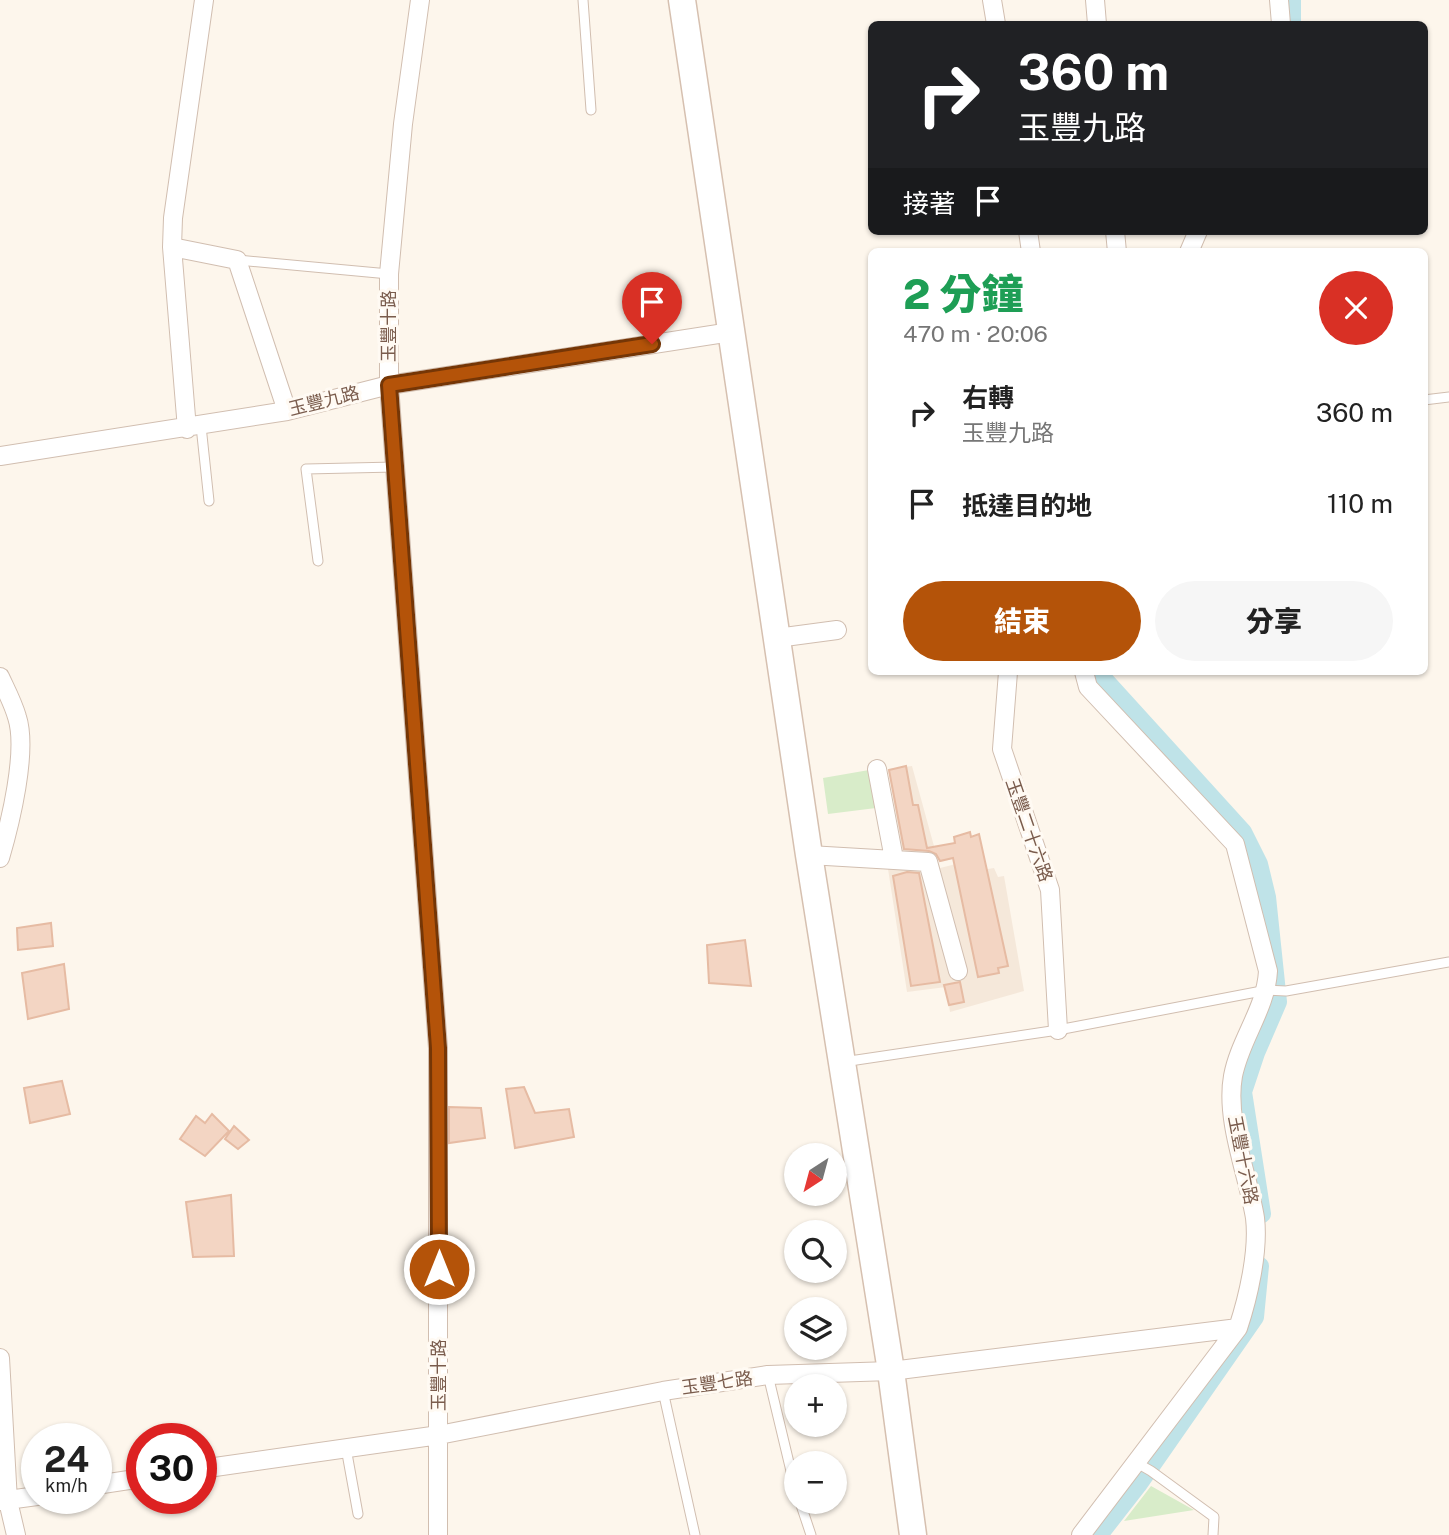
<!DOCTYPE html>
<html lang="zh-TW">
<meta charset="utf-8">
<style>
body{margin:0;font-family:"Public Sans","Noto Sans TC",sans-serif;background:#f6f6f6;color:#222;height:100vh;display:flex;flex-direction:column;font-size:26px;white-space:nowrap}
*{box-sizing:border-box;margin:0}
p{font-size:23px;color:#767676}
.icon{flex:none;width:38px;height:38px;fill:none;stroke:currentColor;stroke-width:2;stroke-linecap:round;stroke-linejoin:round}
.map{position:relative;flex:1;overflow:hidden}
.details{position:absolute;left:868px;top:248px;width:560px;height:427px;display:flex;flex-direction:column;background:#fff;border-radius:10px;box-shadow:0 2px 5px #0004}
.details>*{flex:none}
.banner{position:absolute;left:868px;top:21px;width:560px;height:214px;border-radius:10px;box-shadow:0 2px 5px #0004;background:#202124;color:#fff;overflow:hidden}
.needle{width:46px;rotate:216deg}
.fabs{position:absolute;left:784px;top:1143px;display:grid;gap:14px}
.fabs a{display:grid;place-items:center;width:63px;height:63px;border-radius:50%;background:#fff;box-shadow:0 2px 5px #0004;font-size:35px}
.speed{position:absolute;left:21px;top:1423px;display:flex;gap:14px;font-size:35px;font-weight:700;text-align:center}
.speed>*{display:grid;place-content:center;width:91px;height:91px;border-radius:50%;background:#fff;box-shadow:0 2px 5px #0004;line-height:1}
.speed small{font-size:18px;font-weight:400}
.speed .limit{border:10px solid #d22;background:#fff;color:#111}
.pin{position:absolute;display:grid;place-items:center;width:60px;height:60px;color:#fff;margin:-72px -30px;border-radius:50% 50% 50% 0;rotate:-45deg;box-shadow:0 0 7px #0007}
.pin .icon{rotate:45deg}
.me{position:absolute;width:77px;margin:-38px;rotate:0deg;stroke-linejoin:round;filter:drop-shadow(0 0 5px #0008)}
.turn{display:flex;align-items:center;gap:24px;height:147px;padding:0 35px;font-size:32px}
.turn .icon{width:91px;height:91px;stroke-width:2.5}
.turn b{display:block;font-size:49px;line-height:60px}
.then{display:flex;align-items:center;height:66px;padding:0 35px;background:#0003;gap:14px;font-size:26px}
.round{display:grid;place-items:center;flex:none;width:74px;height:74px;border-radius:37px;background:#f6f6f6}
.headline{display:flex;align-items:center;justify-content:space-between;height:119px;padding:0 35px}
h1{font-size:42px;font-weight:800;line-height:52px;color:#1e9e55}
.cta{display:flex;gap:14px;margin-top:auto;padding:14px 35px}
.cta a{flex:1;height:80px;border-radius:42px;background:#b45309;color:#fff;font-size:28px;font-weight:800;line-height:80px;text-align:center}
.cta a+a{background:#f6f6f6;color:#222}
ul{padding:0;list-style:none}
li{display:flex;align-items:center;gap:21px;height:91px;padding:0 35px}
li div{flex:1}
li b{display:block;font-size:26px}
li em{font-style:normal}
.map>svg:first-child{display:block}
.residential{fill:#f5e8da}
.green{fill:#d8ecc9}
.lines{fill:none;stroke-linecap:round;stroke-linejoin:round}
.canal{stroke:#bfe3e8;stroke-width:18}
.building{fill:#f3d5c3;stroke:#e6bba3;stroke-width:2}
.service-casing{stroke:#d1beb0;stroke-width:11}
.minor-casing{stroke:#d1beb0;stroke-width:20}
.secondary-casing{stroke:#d6c0b0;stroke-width:29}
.service{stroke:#fff;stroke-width:9}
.minor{stroke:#fff;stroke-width:18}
.secondary{stroke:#fff;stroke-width:26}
.route-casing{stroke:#753606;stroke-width:18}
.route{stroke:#b45309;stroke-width:12}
.labels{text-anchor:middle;stroke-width:6;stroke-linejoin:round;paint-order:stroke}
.street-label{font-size:18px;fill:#7a5c4d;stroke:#fffaf3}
</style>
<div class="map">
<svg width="1449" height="1535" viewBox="0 0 1449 1535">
<rect width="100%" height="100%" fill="#fdf6ec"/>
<path class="residential" d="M912,766l28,102 16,-4 26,6 12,-2 4,9 6,-1 20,115 -74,21 -4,-25 -39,5 -19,-123 17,-2 -17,-98z"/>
<path class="green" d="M869,770l7,38 -48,6 -5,-36z
M1151,1486l43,24 -70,11z"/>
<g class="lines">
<path class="canal" d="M1292,0v24
M1102,672l2,7 139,153 16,32 8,33 11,105 -22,51 -13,39 19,122
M1099,1535l39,-50 117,-168 5,-51"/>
</g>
<path class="building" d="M906,766l7,39h5l9,43 28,-5 -1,-6 16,-5 1,5 8,-3 29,132 -10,2 1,5 -21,4 -25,-119 -13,3 -4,-7 -7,-3 -25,-2 -15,-79z
M907,872l12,1 21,109 -29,4 -18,-110z
M51,923l2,23 -35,4 -1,-22z
M745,940l6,46 -42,-3 -2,-38z
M64,964l5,45 -41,10 -6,-46z
M960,982l4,20 -15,3 -5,-20z
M62,1081l8,33 -40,9 -6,-35z
M524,1087l11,26 34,-4 5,28 -59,11 -9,-59z
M449,1107l32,1 4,30 -36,5z
M212,1114l17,17 -24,25 -25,-17 16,-23 9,7z
M234,1126l15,14 -11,9 -13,-10z
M231,1195l3,61 -41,1 -7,-55z"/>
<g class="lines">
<defs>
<path id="service" d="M583,0l8,110
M238,260l151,14
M1424,400l25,-3
M201,426l8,75
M318,561l-12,-92 89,-2
M843,1062l215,-32 209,-40 19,1 163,-29
M768,1375l28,117
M663,1391l32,144
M346,1448l12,66
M1137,1463l14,8 63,46 -1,18
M800,1502l11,33"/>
<path id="minor" d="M420,0l-17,124 -14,150v111l49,663v487
M992,0l4,24
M1095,0l2,24
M1279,0l2,24
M1028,231l3,21
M1115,231l2,21
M172,247l65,13 50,151
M1189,252l9,-21
M187,429l-15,-182 1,-29 31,-218
M0,456l287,-45 102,-26 342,-53
M777,638l60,-8
M1008,672l-6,77 48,141 8,140
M0,677c6,13 13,26 17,40 11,34 -7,107 -17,141
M877,769l17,90
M809,855l119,7 30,109
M0,1358l8,143 8,34
M201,1469l238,-34 224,-44 105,-16 123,-4 347,-43
M96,1485l46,-7
M0,1501l37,-5
M1081,1535l157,-207c10,-30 21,-77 17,-110 -7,-43 -30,-98 -22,-142 7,-37 33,-67 35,-105l-33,-127 -147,-157 -4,-15"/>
<path id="secondary" d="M682,0l127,855 82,516 22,164"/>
</defs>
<use href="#service" class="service-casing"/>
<use href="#minor" class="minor-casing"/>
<use href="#secondary" class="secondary-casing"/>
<use href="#service" class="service"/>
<use href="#minor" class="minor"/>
<use href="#secondary" class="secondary"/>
</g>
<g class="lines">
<defs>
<path id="route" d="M439,1269l-1,-221 -49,-663 263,-41"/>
</defs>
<use href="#route" class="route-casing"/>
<use href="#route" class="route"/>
</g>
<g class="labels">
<g class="street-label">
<text transform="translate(389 326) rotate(-90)" y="6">玉豐十路</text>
<text transform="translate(324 401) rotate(-14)" y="6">玉豐九路</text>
<text transform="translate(1029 830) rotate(71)" y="6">玉豐二十六路</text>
<text transform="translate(1243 1160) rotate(79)" y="6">玉豐十六路</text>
<text transform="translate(439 1375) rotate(-90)" y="6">玉豐十路</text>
<text transform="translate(717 1383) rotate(-8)" y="6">玉豐七路</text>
</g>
</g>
</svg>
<div class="fabs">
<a><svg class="needle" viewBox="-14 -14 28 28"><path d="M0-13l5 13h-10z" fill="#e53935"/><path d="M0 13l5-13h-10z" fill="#767676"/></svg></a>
<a><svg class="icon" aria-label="search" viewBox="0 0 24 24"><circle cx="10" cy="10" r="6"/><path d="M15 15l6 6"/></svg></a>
<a><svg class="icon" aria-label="layers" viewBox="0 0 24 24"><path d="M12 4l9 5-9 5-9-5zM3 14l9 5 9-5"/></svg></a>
<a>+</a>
<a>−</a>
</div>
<div class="speed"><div>24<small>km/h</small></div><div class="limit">30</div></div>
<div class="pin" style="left:652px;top:344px;background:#d93025"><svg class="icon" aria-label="arrive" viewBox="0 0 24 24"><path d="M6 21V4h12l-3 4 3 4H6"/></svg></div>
<svg class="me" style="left:439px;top:1269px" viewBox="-20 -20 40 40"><circle r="17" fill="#b45309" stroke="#fff" stroke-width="3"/><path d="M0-11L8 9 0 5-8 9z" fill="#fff"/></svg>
<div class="banner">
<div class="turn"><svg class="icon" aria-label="right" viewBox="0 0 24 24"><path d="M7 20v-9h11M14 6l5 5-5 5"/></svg><div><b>360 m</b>玉豐九路</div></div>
<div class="then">接著<svg class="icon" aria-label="arrive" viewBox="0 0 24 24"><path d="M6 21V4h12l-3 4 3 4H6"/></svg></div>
</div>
<section class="details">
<div class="headline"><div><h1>2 分鐘</h1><p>470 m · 20:06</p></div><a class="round" style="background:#d93025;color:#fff"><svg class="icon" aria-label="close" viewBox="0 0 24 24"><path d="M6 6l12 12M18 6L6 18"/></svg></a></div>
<ul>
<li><svg class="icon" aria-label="right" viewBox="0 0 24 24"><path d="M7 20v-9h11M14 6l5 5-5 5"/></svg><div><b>右轉</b><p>玉豐九路</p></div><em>360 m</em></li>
<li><svg class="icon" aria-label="arrive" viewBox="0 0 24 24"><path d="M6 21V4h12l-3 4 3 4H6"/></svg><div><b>抵達目的地</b></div><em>110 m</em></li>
</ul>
<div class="cta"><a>結束</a><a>分享</a></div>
</section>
</div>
